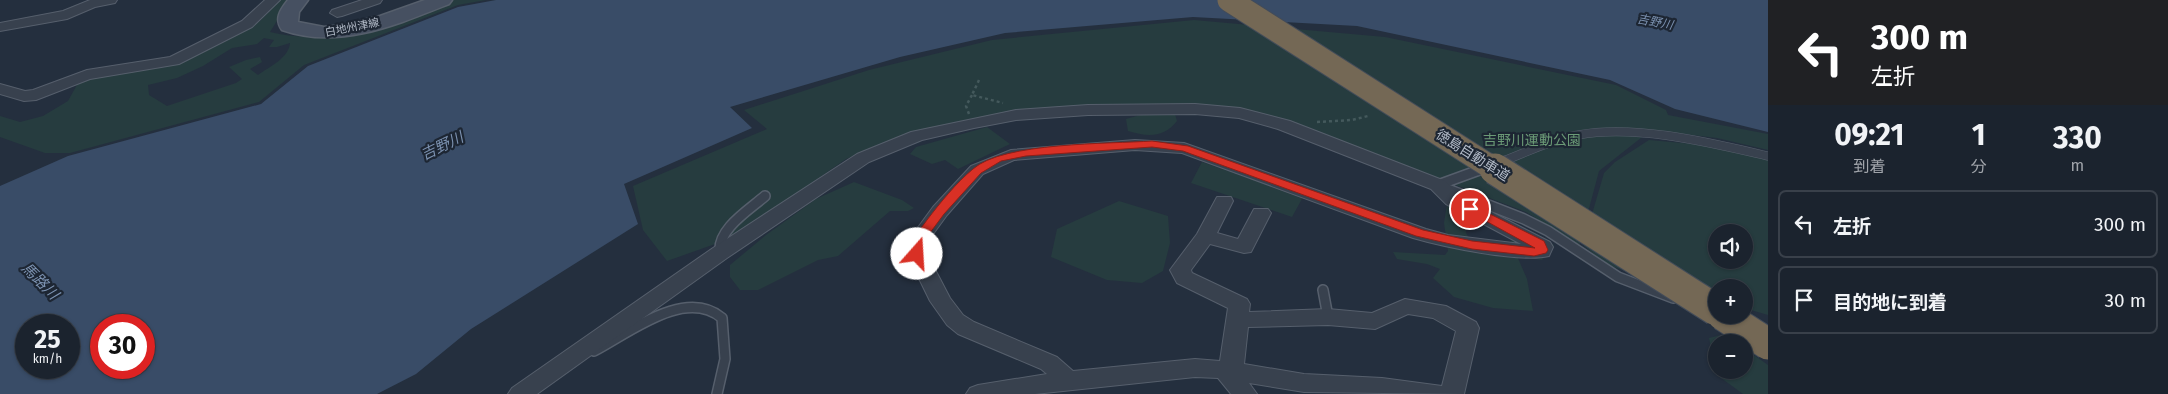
<!DOCTYPE html>
<html lang="ja">
<meta charset="utf-8">
<style>
body{margin:0;font-family:"Fira Sans","Noto Sans JP",sans-serif;background:#242b36;color:#f1f3f6;height:100vh;display:flex;flex-direction:column;font-size:19px;white-space:nowrap}
*{box-sizing:border-box;margin:0}
p{font-size:16px;color:#a0a4aa}
.icon{flex:none;width:28px;height:28px;fill:none;stroke:currentColor;stroke-width:2;stroke-linecap:round;stroke-linejoin:round}
.map{position:relative;flex:1;overflow:hidden}
.drawer{display:flex;flex-direction:column;background:#1b232e;width:400px}
.drawer>*{flex:none}
.banner{background:#202124;color:#fff;overflow:hidden}
.controls{position:absolute;left:1708px;top:224px;display:grid;gap:10px}
.controls a{display:grid;place-items:center;width:45px;height:45px;border-radius:50%;background:#1b232e;box-shadow:0 1px 4px #0004,0 0 0 1px #39404a;font-size:25px}
.speed{position:absolute;left:15px;top:314px;display:flex;gap:10px;font-size:25px;font-weight:700;text-align:center}
.speed>*{display:grid;place-content:center;width:65px;height:65px;border-radius:50%;background:#1b232e;box-shadow:0 1px 4px #0004,0 0 0 1px #39404a;line-height:1}
.speed small{font-size:12px;font-weight:400}
.speed .limit{border:8px solid #d22;background:#fff;color:#111}
.pin{position:absolute;display:grid;place-items:center;width:42px;height:42px;color:#fff;margin:-21px;border:2px solid #fff;border-radius:50%;box-shadow:0 1px 5px #0007}
.me{position:absolute;width:55px;margin:-28px;rotate:19deg;stroke-linejoin:round;filter:drop-shadow(0 0 4px #0008)}
.turn{display:flex;align-items:center;gap:18px;height:105px;padding:0 20px;font-size:22px}
.turn .icon{width:65px;height:65px;stroke-width:2.5}
.turn b{display:block;font-size:35px;line-height:42px}
.eta{display:flex;justify-content:space-evenly;align-items:center;height:85px;text-align:center}
.eta b{font-size:30px;font-weight:700;line-height:35px}
ul{padding:0;list-style:none}
li{display:flex;align-items:center;gap:15px;height:68px;margin:0 10px 8px;padding:0 10px;border:2px solid #39404a;border-radius:8px}
li div{flex:1}
li b{display:block;font-size:19px}
li em{font-style:normal}
main{display:flex;flex:1;min-height:0}
.map>svg:first-child{display:block}
.green{fill:#263c3f;fill-rule:evenodd}
.water{fill:#394c67;fill-rule:evenodd}
.lines{fill:none;stroke-linecap:round;stroke-linejoin:round}
.service-far1-casing{stroke:#565f6c;stroke-width:9}
.service-casing{stroke:#565f6c;stroke-width:12}
.minor-casing{stroke:#565f6c;stroke-width:2}
.secondary-casing{stroke:#565f6c;stroke-width:3}
.path{stroke:#44595c;stroke-width:2.5;stroke-dasharray:3 3;stroke-linecap:butt}
.service-far1{stroke:#38414e;stroke-width:8}
.service{stroke:#38414e;stroke-width:9}
.minor{fill:#38414e;fill-rule:evenodd}
.secondary{fill:#465061;fill-rule:evenodd}
.motorway-bridge-far1-casing{stroke:#434c59;stroke-width:25;stroke-linecap:butt}
.motorway-bridge-casing{stroke:#434c59;stroke-width:33;stroke-linecap:butt}
.motorway-bridge-far1{stroke:#746855;stroke-width:23}
.motorway-bridge{stroke:#746855;stroke-width:31}
.route{fill:#d93025;stroke:#8d1f18}
.labels{text-anchor:middle;stroke-width:4.5;stroke-linejoin:round;paint-order:stroke}
.far-street-label{font-size:11px;fill:#b4bcc9;stroke:#1d2633}
.far-water-label{font-size:12px;font-style:italic;fill:#7c92b1;stroke:#1d2633}
.park-label{font-size:14px;fill:#6b9a76;stroke:#1d2633}
.street-label{font-size:14px;fill:#b4bcc9;stroke:#1d2633}
.water-label{font-size:15px;font-style:italic;fill:#7c92b1;stroke:#1d2633}
</style>
<main>
<div class="map">
<svg width="1768" height="394" viewBox="0 0 1768 394">
<rect width="100%" height="100%" fill="#242f3e"/>
<path class="green" d="M280,0h10l-20,32c68,17 114,-19 178,-32 12,0 26,0 38,0l-28,5 -154,60 -45,37 -189,51h-25l-45,-16v-21l20,6 23,-6 25,-15 10,-18 18,-7 70,-9 20,-6 74,-40zM264,38l10,2 -5,7h8l13,-4c-1,15 -21,24 -32,32l-8,-6 12,-7 -2,-5 -14,3 -17,7 13,12 -6,4 -69,23 -18,-11 -1,-10 29,-7 26,-12 29,-18 25,-4z
M1194,20l191,17 231,48 50,25 2,5 100,19v16l-51,-12 -66,-8 -52,41 -20,75 -53,-34 -201,-77 -89,-25 -238,5 -89,18 -63,26 -114,79 -65,23 -24,-31 -10,-44 134,-57 -23,-19 125,-40 123,-30z
M1144,114h31l2,7c-13,17 -30,16 -49,10l-2,-12z
M987,127l23,17 -52,25 -13,-9 -13,4 -22,-10 6,-7z
M1649,140l66,6 53,13v156l-24,-7v-20h-28v11l-109,-34 -24,-20 21,-72 11,-11zM1716,232h28v28h-28z
M1202,162l101,35 -11,20 -101,-34z
M854,182l48,18 12,8 -6,3h-18l-52,45 -20,4 -60,30h-18l-10,-13v-12l36,-30 50,-36z
M1119,201l49,15 2,27 -7,28 -21,12 -35,-3 -56,-23 6,-28z
M1447,204l9,3 9,8 1,18 11,18 31,-6 12,-16 15,5 19,11 -12,15 -25,-4 10,23 6,32 -40,-3 -39,-11 -21,-19 7,-9 -13,-5 -30,-5 -4,-7 52,3 3,-4 -4,-28z
M1721,335l14,7h-19v28h28v-22l24,17v29h-25l-26,-19 -8,-37z"/>
<path class="water" d="M496,0h1272v132l-93,-23 -65,-29 -253,-54 -164,-9 -188,16 -105,24 -170,50 22,21 -128,56 14,40 -167,105 -55,45 -39,20h-377v-208l68,-30 193,-52 47,-38 150,-59zM26,325h43v43h-43zM101,325h43v43h-43z"/>
<g class="lines">
<defs>
<path id="service-far1" d="M1498,163c25,-9 54,-24 80,-28 58,-11 133,8 190,21
M1479,171l7,-3"/>
<path id="service" d="M1438,185l44,-16
M1445,188l79,31 24,12 70,46 55,21
M720,253c-3,-24 29,-43 45,-57
M1323,290l5,27
M594,351c35,-18 91,-64 128,-33l3,41 -8,35"/>
<path id="minor" d="M90,0h27l-2,3 -20,4 -28,12 -67,12v-8l63,-12z
M265,0h15l-28,27 -73,37 -89,15 -54,21 -12,1 -24,-7v-10l25,7 8,-1 54,-20 83,-13 72,-36z
M362,0h20l-2,3 -38,13 -5,1 -7,-4 2,-3z
M1195,104l45,4 50,13 155,60 15,15 90,46 3,5 -4,9c-29,7 -105,-9 -136,-18l-231,-85 -47,-3 -121,10 -31,14 -36,41 -19,26 -1,13 23,44 13,17 11,7 83,35 16,14 122,-12 25,2 8,-53 -51,-25 -7,-13 27,-36 20,-37h14l2,4 -16,32 21,6 16,-30h14l3,4 -20,39 -7,1 -34,-9 -19,26 1,3 55,26 3,5 -1,8 79,-3 44,4 33,-14 41,7 30,16 3,6 -15,66 -160,-2 -55,-9 8,11h-26l-13,-16 -23,-1 -160,17h-69l4,-6 8,-3 69,-11 -6,-5 -83,-35 -11,-9 -17,-24 -23,-47 1,-13 25,-34 38,-41 40,-16 124,-10 49,3 242,86 22,6 73,9 -75,-40 -15,-15 -153,-60 -39,-11 -44,-4 -107,1 -72,5 -42,8 -52,12 -53,22 -142,96 -190,136h-29l4,-6 201,-140 144,-94 54,-22 105,-22 72,-5zM1408,314l25,4 23,13 -14,55 -60,-8 -78,-4 -60,-10 4,-37 80,-2 47,4z"/>
<path id="secondary" d="M288,0h20l-9,12 -1,10 26,5 20,-2 36,-9 45,-16h27l-3,4c-53,21 -110,46 -167,26 -8,-11 -2,-20 6,-30z"/>
</defs>
<use href="#service-far1" class="service-far1-casing"/>
<use href="#service" class="service-casing"/>
<use href="#minor" class="minor-casing"/>
<use href="#secondary" class="secondary-casing"/>
<path class="path" d="M979,80l-7,15 31,8
M969,114l-3,-8 6,-11
M1317,122l35,-2 16,-4"/>
<use href="#service-far1" class="service-far1"/>
<use href="#service" class="service"/>
<use href="#minor" class="minor"/>
<use href="#secondary" class="secondary"/>
<defs>
<path id="motorway-bridge-far1" d="M1229,0l268,171"/>
<path id="motorway-bridge" d="M1495,169l221,141
M1723,315l45,29"/>
</defs>
<use href="#motorway-bridge-far1" class="motorway-bridge-far1-casing"/>
<use href="#motorway-bridge" class="motorway-bridge-casing"/>
<use href="#motorway-bridge-far1" class="motorway-bridge-far1"/>
<use href="#motorway-bridge" class="motorway-bridge"/>
</g>
<path class="route" d="M1152,141l36,5 235,84 49,11 63,7 -71,-39 6,-4 4,1 70,35 4,9 -2,3 -12,3 -62,-7 -56,-13 -233,-85 -31,-4 -126,9 -25,5 -20,12 -37,41 -20,27 -3,16h-8c-7,-13 7,-27 14,-37 13,-17 29,-37 46,-51 30,-27 137,-25 179,-28z"/>
<g class="labels">
<g class="far-street-label">
<text transform="translate(352 27) rotate(-11)" y="4">白地州津線</text>
</g>
<g class="far-water-label">
<text transform="translate(1655 22) rotate(11)" y="4">吉野川</text>
</g>
<g class="park-label">
<text x="1532" y="145">吉野川運動公園</text>
</g>
<g class="street-label">
<text transform="translate(1473 155) rotate(32)" y="5">徳島自動車道</text>
</g>
<g class="water-label">
<text transform="translate(442 146) rotate(-26)" y="5">吉野川</text>
<text transform="translate(40 281) rotate(45)" y="5">馬路川</text>
</g>
</g>
</svg>
<div class="controls">
<a><svg class="icon" aria-label="sound" viewBox="0 0 24 24"><path d="M4 9h4l5-4v14l-5-4H4zM17 9q2 3 0 6"/></svg></a>
<a>+</a>
<a>−</a>
</div>
<div class="speed"><div>25<small>km/h</small></div><div class="limit">30</div></div>
<div class="pin" style="left:1470px;top:209px;background:#d93025"><svg class="icon" aria-label="arrive" viewBox="0 0 24 24"><path d="M6 21V4h12l-3 4 3 4H6"/></svg></div>
<svg class="me" style="left:917px;top:254px" viewBox="-20 -20 40 40"><circle r="19" fill="#fff"/><path d="M0-13L10 11 0 6-10 11z" fill="#d93025"/></svg>
</div>
<section class="drawer">
<div class="banner">
<div class="turn"><svg class="icon" aria-label="left" viewBox="0 0 24 24"><path d="M17 20v-9H6M10 6l-5 5 5 5"/></svg><div><b>300 m</b>左折</div></div>
</div>
<div class="eta">
<div><b>09:21</b><p>到着</p></div>
<div><b>1</b><p>分</p></div>
<div><b>330</b><p>m</p></div>
</div>
<ul>
<li><svg class="icon" aria-label="left" viewBox="0 0 24 24"><path d="M17 20v-9H6M10 6l-5 5 5 5"/></svg><div><b>左折</b></div><em>300 m</em></li>
<li><svg class="icon" aria-label="arrive" viewBox="0 0 24 24"><path d="M6 21V4h12l-3 4 3 4H6"/></svg><div><b>目的地に到着</b></div><em>30 m</em></li>
</ul>
</section>
</main>
